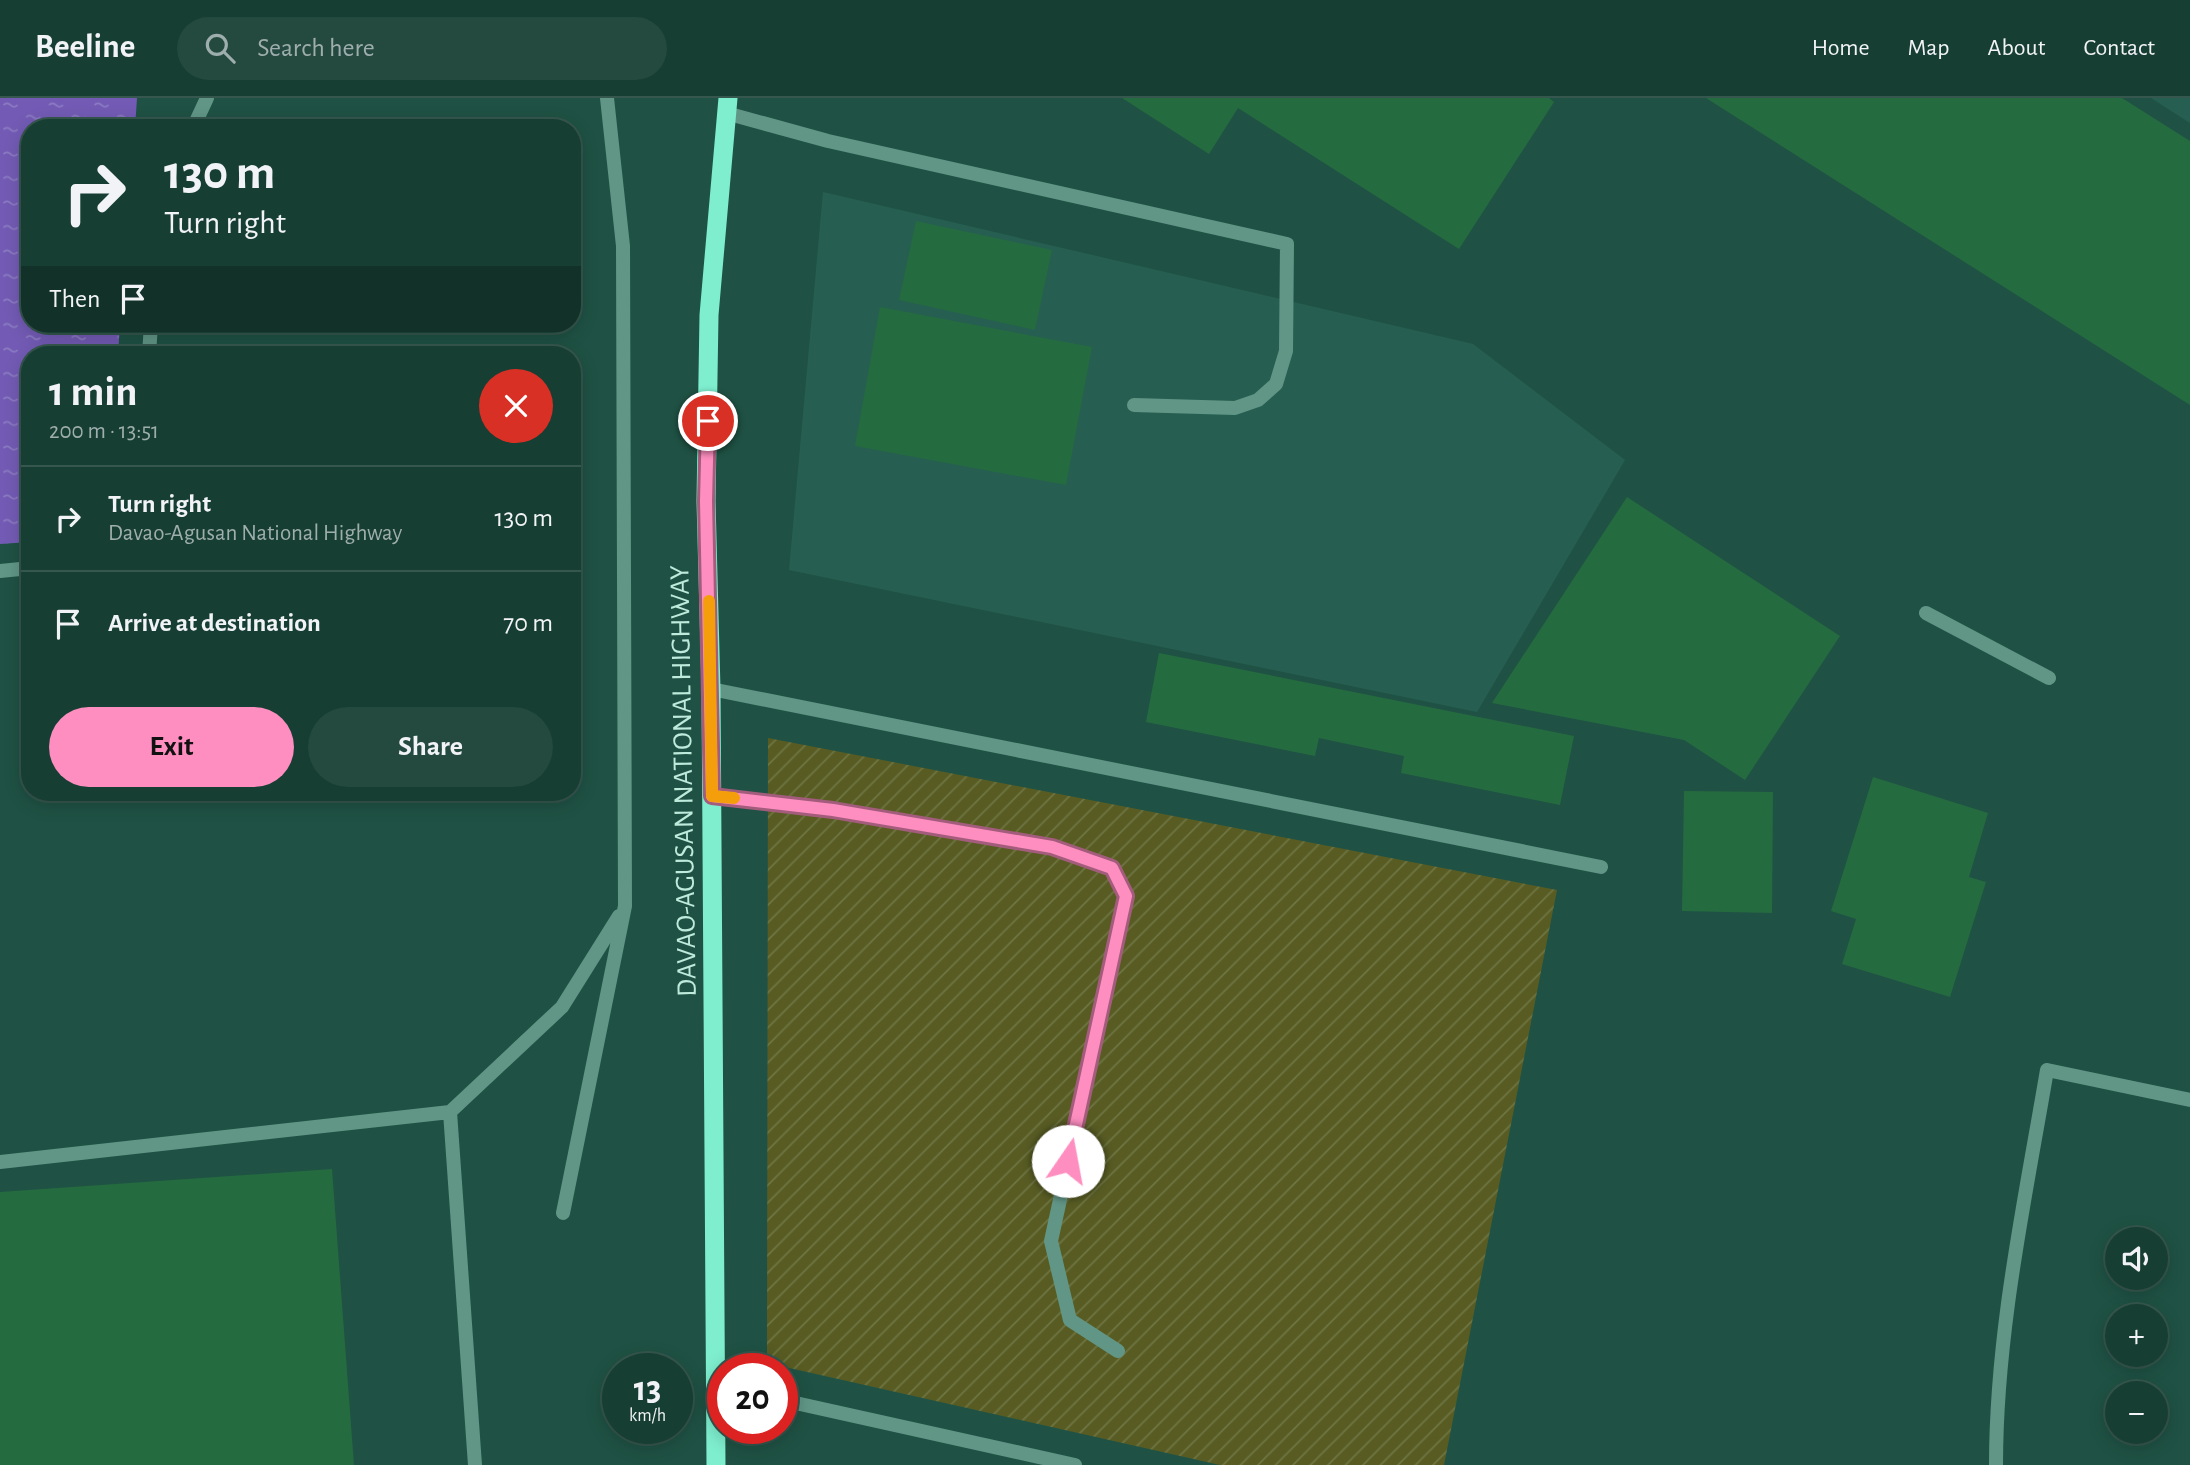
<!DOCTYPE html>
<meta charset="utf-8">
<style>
body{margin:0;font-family:"Alegreya Sans",sans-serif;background:#24493f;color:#f1f3f6;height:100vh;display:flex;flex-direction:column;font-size:26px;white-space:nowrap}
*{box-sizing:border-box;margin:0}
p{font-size:23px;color:#9eaeac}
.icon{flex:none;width:38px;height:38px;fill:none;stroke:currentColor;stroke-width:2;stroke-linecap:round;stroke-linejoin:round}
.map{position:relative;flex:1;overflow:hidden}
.panel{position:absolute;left:21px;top:248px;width:560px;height:455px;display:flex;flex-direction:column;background:#173e33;border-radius:28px;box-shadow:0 4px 18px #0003,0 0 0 2px #36574e}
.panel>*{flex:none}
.banner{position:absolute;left:21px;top:21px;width:560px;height:214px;border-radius:28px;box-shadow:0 4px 18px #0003,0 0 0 2px #36574e;background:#173e33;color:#f1f3f6;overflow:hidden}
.controls{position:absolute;left:2105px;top:1129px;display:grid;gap:14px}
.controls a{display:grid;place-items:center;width:63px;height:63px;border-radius:50%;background:#173e33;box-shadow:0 4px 18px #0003,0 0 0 2px #36574e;font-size:35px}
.speed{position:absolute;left:602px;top:1255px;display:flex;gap:14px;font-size:35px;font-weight:700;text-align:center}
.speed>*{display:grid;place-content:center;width:91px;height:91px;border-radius:50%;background:#173e33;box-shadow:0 4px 18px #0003,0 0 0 2px #36574e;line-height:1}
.speed small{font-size:18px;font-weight:400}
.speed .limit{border:10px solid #d22;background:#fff;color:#111}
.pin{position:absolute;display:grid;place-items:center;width:60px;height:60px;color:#fff;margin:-30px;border:4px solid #fff;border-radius:50%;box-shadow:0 2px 7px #0007}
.me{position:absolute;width:77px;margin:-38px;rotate:12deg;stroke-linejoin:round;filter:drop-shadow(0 0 5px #0008)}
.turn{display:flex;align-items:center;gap:24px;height:147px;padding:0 28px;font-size:32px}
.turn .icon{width:91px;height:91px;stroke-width:2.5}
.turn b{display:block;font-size:49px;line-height:60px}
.then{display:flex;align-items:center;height:66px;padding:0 28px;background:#0003;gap:14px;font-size:26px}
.round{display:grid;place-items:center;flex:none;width:74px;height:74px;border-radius:37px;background:#24493f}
.overview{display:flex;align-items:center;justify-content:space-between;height:119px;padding:0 28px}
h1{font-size:42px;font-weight:700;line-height:52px}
.action{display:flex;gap:14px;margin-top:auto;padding:14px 28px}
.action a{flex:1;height:80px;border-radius:42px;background:#fd8ebf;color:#111;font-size:28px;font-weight:700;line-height:80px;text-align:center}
.action a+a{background:#24493f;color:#f1f3f6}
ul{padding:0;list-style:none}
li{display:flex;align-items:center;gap:21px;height:105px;padding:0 28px;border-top:2px solid #36574e}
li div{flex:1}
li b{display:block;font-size:26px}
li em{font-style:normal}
header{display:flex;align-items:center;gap:42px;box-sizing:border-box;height:98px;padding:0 35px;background:#173e33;border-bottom:2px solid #36574e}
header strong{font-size:33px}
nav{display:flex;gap:38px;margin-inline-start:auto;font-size:24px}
.search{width:490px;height:63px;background:#24493f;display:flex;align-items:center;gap:18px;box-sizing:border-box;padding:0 24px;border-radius:38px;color:#9eaeac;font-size:26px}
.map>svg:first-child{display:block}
.built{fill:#265f51}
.garden{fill:url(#garden-furrows)}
.water{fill:url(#water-ripples)}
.building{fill:#256b40}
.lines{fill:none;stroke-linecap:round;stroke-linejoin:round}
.service{stroke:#619686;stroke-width:14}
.trunk{stroke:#7eeecf;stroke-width:19}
.route-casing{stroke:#a45c7c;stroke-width:18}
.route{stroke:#fd8ebf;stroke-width:12}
.slow{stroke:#f59e0b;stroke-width:12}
.labels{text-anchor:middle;stroke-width:5;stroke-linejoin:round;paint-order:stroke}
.street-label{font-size:28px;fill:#bfebdd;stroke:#1f5244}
</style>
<header>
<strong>Beeline</strong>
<div class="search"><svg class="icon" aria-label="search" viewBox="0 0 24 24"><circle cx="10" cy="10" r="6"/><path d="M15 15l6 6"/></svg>Search here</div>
<nav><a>Home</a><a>Map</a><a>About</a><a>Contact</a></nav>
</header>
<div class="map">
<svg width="2190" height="1367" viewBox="0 0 2190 1367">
<defs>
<pattern id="garden-furrows" width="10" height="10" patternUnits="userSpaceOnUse" patternTransform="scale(1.75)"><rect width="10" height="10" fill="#585c23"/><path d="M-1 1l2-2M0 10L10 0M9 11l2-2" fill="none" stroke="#6e7442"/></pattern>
<pattern id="water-ripples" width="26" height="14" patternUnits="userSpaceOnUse" patternTransform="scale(1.75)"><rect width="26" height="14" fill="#735bb5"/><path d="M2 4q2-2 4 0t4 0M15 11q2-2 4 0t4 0" fill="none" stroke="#8b7bc2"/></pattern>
</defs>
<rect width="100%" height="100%" fill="#1f5244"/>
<path class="built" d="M2151,0h39v25z
M823,94l650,152 152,116 -148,252 -688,-142z"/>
<path class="garden" d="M768,640l789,152 -113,575h-224l-453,-102z"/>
<path class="water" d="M0,0h137l-2,30h-105v196h90l-2,31h-88v187l-30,2z"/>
<path class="building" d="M1122,0h427l5,4 -95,147 -221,-141 -29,46z
M1706,0h416l68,43v264z
M916,123l136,29 -17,80 -136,-30z
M880,209l212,40 -26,138 -211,-39z
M1627,399l213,139 -95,144 -61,-40 -192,-37z
M1159,555l415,83 -14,69 -159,-32 3,-17 -85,-18 -4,18 -169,-34z
M1873,679l115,36 -19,64 17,5 -36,115 -108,-33 14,-45 -25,-8z
M1684,693l89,1 -1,121 -90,-2z
M332,1071l22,296h-354v-273z"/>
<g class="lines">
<path class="service" d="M726,15l102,28 459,103 -1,107 -10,33 -18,16 -23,8 -101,-3
M193,30l14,-30
M149,257l2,-31
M0,473l30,-3
M1926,515l123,65
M711,591l890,178
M712,698l121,14 219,37 60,21 14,28 -75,345 19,79 48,31
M450,1014l112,-105 57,-91
M0,1064l450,-50 25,353
M563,1115l62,-307 -2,-660 -16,-148
M782,1302l293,65
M1996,1367c0,-132 29,-265 51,-395l143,30"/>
<path class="trunk" d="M716,1367l-5,-776 -5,-188 3,-186 19,-217"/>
</g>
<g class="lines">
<defs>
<path id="route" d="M708,323l-2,80 6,295 121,14 219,37 60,21 14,28 -58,265"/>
</defs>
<use href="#route" class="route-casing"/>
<use href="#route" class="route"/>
<path class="slow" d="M709,503l3,195 22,2"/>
</g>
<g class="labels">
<g class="street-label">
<text transform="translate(682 683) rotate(-91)" y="10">DAVAO-AGUSAN NATIONAL HIGHWAY</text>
</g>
</g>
</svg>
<div class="controls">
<a><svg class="icon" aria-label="sound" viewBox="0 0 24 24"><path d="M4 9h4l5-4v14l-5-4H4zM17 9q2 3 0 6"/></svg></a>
<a>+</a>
<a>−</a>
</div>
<div class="speed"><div>13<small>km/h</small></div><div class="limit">20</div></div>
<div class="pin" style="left:708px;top:323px;background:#d93025"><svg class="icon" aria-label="arrive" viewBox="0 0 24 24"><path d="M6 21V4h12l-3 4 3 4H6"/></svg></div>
<svg class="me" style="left:1068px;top:1063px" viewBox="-20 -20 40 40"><circle r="19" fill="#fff"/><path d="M0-13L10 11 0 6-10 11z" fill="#fd8ebf"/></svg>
<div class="banner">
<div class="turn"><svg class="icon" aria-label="right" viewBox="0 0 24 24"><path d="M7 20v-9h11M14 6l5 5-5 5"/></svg><div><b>130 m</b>Turn right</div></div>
<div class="then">Then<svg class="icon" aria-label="arrive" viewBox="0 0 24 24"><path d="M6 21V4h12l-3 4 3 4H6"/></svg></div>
</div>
<section class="panel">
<div class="overview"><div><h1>1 min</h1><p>200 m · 13:51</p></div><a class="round" style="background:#d93025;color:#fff"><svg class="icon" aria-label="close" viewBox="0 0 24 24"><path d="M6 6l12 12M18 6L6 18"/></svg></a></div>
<ul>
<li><svg class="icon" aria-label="right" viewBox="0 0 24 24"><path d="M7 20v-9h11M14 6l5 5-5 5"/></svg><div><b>Turn right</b><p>Davao-Agusan National Highway</p></div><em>130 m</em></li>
<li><svg class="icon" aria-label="arrive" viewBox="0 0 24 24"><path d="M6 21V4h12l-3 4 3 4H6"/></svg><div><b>Arrive at destination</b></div><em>70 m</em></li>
</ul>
<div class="action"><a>Exit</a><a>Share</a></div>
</section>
</div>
